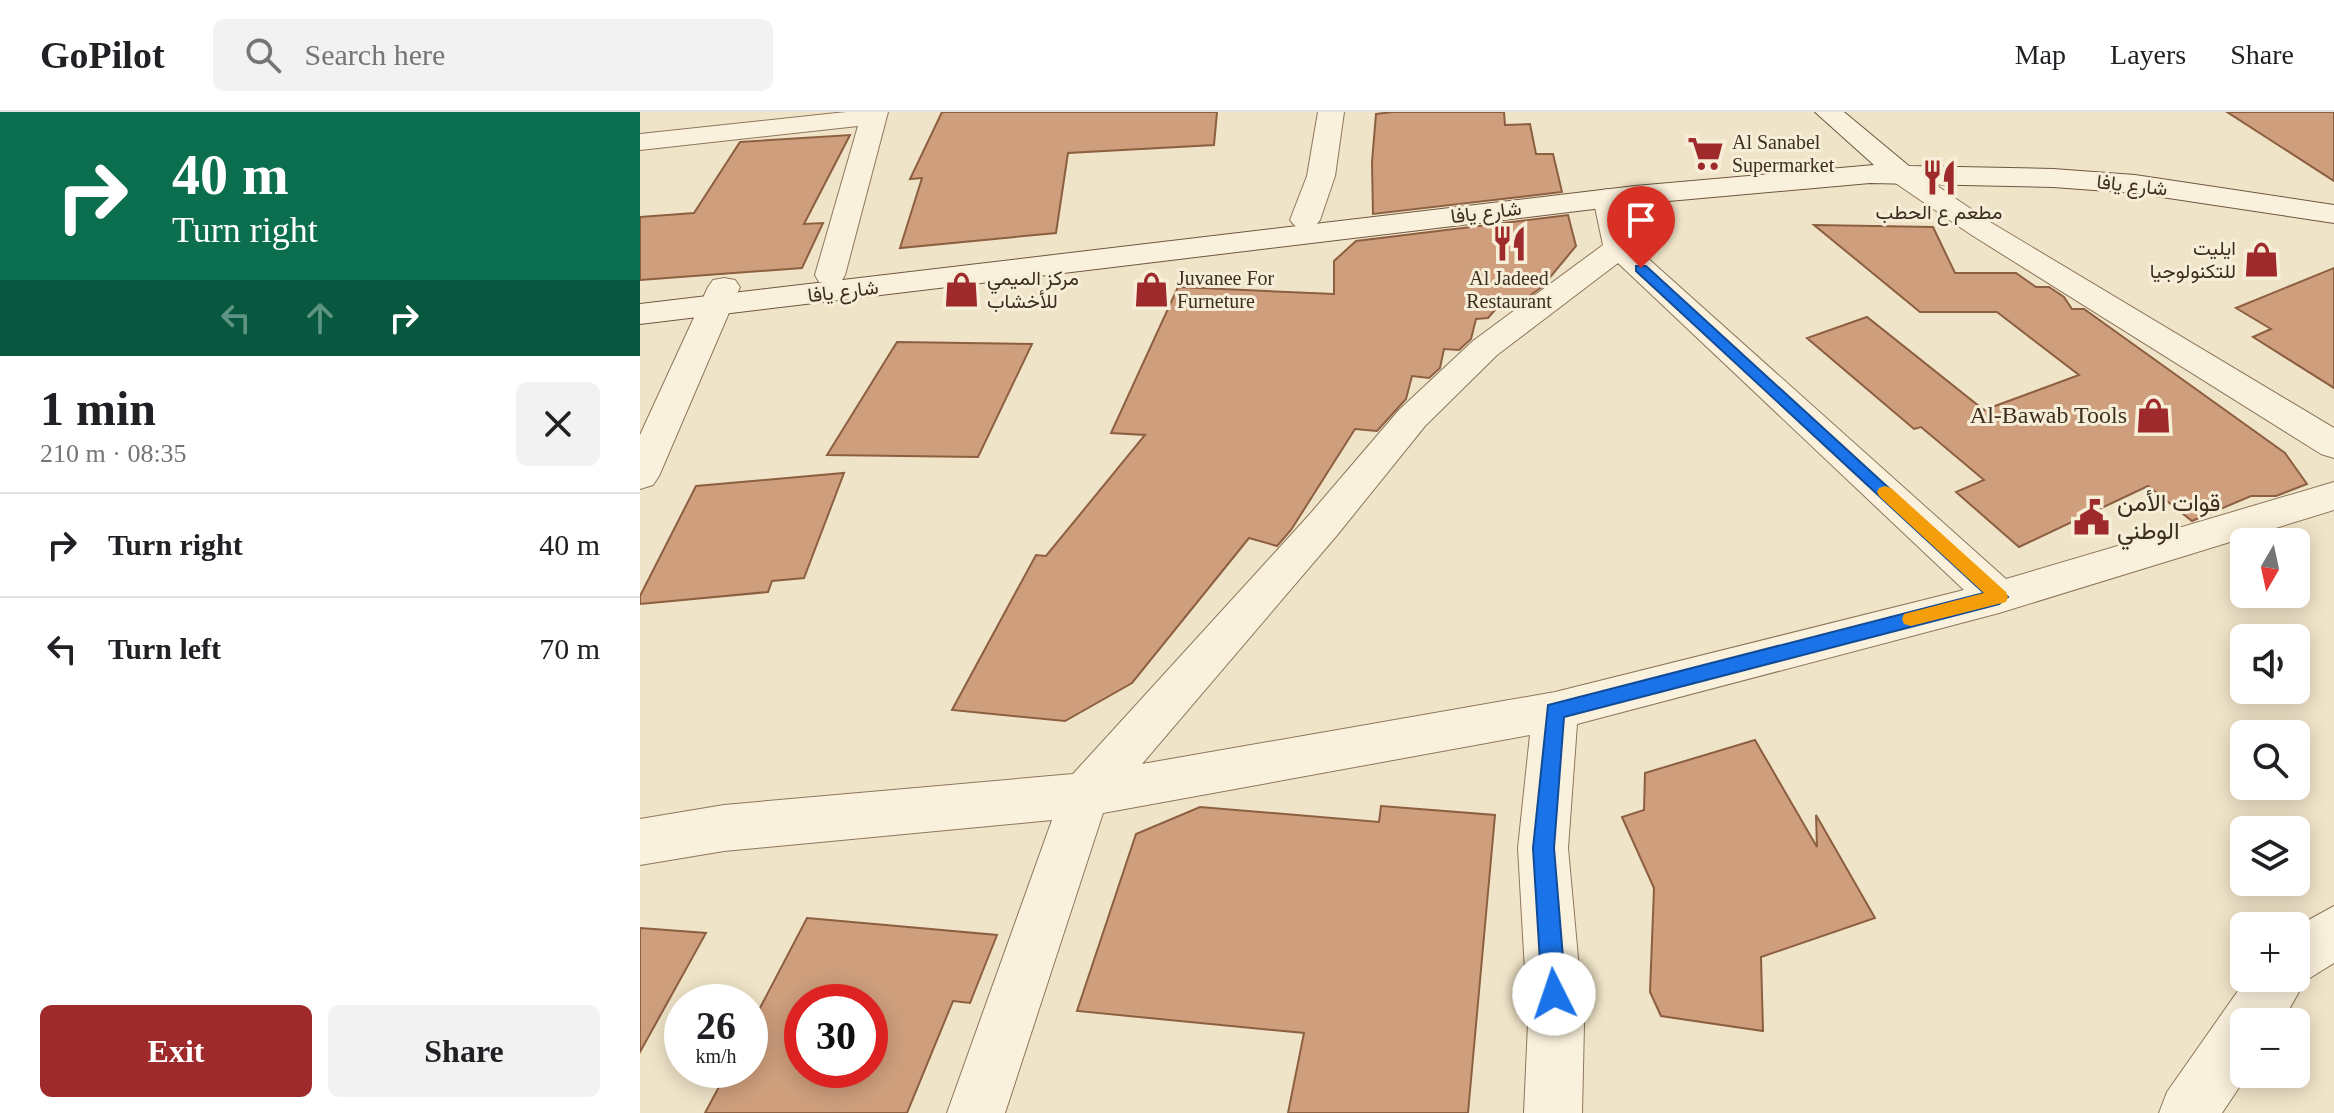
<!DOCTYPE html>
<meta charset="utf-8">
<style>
body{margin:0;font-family:"Times New Roman",Vazirmatn,serif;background:#f2f2f2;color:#202124;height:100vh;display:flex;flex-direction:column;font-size:30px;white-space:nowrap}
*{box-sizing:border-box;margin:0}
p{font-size:26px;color:#757577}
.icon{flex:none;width:44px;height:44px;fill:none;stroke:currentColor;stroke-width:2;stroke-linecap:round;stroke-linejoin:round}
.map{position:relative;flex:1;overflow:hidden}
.drawer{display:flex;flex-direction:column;background:#fff;width:640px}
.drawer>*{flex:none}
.top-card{background:#0b6e4f;color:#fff;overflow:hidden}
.needle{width:52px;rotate:189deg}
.controls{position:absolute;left:1590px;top:416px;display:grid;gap:16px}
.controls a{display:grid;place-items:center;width:80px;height:80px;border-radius:12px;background:#fff;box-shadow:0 4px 20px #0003;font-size:40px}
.speed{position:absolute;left:24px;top:872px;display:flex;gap:16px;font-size:40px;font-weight:700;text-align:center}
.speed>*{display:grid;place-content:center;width:104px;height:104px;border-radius:50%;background:#fff;box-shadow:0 4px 20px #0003;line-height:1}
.speed small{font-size:20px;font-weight:400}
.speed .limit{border:12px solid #d22;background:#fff;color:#111}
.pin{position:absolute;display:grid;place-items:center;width:68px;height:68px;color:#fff;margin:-82px -34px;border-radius:50% 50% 50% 0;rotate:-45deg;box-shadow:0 0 8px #0007}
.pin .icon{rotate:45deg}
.me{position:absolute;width:88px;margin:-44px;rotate:356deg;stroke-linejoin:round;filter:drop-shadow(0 0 6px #0008)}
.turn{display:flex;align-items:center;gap:28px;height:168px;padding:0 40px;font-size:36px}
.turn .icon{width:104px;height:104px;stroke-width:2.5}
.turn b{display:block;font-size:56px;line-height:68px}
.lanes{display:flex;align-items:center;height:76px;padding:0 40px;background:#0003;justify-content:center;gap:40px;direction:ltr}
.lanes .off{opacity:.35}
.round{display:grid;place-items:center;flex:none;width:84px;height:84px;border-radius:12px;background:#f2f2f2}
.head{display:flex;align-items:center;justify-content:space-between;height:136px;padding:0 40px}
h1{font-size:48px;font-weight:700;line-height:60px}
.primary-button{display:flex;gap:16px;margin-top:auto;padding:16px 40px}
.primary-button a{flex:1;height:92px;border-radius:12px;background:#9e2a2b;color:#fff;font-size:32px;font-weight:700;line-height:92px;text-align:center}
.primary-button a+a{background:#f2f2f2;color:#202124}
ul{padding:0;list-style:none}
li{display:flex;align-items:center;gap:24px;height:104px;padding:0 40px;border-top:2px solid #e0e0e0}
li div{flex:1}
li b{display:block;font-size:30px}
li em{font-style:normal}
header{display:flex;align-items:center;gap:48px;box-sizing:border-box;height:112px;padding:0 40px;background:#fff;border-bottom:2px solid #e0e0e0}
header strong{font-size:38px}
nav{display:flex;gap:44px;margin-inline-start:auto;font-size:28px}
.search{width:560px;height:72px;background:#f2f2f2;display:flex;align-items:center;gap:20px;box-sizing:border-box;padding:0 28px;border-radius:12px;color:#757577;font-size:30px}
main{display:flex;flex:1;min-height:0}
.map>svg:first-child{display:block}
.building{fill:#cf9f7d;stroke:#8d5f41;stroke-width:2;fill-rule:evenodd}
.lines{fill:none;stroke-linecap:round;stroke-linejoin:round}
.street-casing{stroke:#8d765c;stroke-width:2}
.secondary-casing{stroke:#6f573f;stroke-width:2}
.street{fill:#faf1dc;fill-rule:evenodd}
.secondary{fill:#faf1dc;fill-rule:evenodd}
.route{fill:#1a73e8;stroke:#114b97;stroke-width:2}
.slow{fill:#f59e0b}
.labels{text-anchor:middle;stroke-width:6;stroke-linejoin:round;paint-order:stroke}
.far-poi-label{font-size:20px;fill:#3d2e20;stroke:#f7eed8;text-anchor:start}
.far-street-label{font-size:20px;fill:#3d2e20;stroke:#f7eed8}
.poi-label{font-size:24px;fill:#3d2e20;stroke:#f7eed8;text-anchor:end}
</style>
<header>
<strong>GoPilot</strong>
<div class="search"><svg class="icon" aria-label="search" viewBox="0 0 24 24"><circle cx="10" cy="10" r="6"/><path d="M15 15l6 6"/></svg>Search here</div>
<nav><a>Map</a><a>Layers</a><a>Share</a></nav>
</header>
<main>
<section class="drawer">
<div class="top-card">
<div class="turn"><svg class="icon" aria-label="right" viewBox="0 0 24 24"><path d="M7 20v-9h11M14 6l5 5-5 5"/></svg><div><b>40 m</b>Turn right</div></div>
<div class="lanes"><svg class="icon off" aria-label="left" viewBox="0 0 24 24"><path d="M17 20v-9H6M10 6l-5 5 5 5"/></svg><svg class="icon off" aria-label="ahead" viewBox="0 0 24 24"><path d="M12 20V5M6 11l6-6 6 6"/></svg><svg class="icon" aria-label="right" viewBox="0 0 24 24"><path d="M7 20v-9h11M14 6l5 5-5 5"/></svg></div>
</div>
<div class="head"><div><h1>1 min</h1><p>210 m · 08:35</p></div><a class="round"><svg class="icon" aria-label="close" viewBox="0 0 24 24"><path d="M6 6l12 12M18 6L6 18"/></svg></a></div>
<ul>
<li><svg class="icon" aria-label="right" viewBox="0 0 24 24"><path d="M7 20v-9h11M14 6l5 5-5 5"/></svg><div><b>Turn right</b></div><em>40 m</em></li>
<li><svg class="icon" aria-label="left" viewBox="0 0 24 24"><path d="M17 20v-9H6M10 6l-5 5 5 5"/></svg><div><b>Turn left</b></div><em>70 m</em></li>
</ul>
<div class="primary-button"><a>Exit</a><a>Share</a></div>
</section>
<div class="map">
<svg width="1694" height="1001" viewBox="0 0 1694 1001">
<rect width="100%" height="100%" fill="#f0e4c8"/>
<path class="building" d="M302,0h275l-3,33 -146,8 -12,80 -156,15 22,-70 -12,1z
M752,0h112l1,13 25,-1 6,30h17l9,38 -189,22 -1,-52 4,-48z
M1587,0h107v69z
M210,23l-46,89 19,-1 -21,45 -162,12v-63l54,-4 46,-71z
M928,103l8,31 -34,41 -21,15 -20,1 -13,15 -12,1 -5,20 -12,11 -15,-1 -4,19 -11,10 -17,-2 -6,23 -29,32 -22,-2 -64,101 -14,16 -28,-8 -117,145 -67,38 -113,-11 84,-155 10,1 99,-121 -34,-2 67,-146 156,7v-33l22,-20z
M1174,113l119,2 22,46h61l20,14h13l15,10 8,12h12l201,144 22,31 -31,12h-25l-59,25 -44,-35 -129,61 -63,-55 28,-12 -63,-53 -7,2 -107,-91 60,-21 117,93 95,-35 -82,-63h-77z
M1694,156v120l-81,-51 18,-8 -35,-21z
M257,230l135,2 -54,113 -151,-2z
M204,361l-40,105 -32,3 -4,11 -128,12v-8l56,-110z
M1115,628l62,107 -1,-32 59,103 -114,39 2,74 -102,-15 -11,-24 4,-104 -32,-71 22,-7 1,-37z
M741,694l114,9 -27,298h-180l16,-80 -227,-22 59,-177 64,-27 179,15z
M167,806l190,17 -27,68 -17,-2 -46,112h-202l23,-43h22v-43zM162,890h68v68h-68z
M0,816l66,5 -66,119z"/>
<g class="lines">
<defs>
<path id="street" d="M206,0h42l-43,163 -4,7 -11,2 -11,-2 -4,-7 43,-149 -218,24v-16z
M678,0h26l-9,64 -15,44 -5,6 -10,3 -10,-3 -5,-6 17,-44z
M1261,54l10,2 79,54 344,206v30l-13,-4 -351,-220 -79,-54 -4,-6 4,-6z
M967,77l10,3 4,6 12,47 373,334 328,-97v28l-335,103 -422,111 -9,124 16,176 -2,89h-58l4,-89 -10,-176 12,-113 -427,78 -98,300h-58l105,-293 -328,31 -84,14v-46l84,-14 349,-31 237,-260 89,-104 74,-69 130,-96 -10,-47 4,-6zM978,151l346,327 -409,102 -413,72 196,-230 87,-108 72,-71z
M84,166l11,2 5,7 -81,189 -6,9 -13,4v-54l68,-148 5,-7z
M1694,794v57l-29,18 -23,41h-38v52h4l-26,39h-63l8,-21 80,-114h49v-51z"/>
<path id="secondary" d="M1175,0h29l65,54 144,3 82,6 199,30v18l-199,-30 -82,-6 -183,-4 -235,21 -995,120v-20l995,-118 239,-21z"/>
</defs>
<use href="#street" class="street-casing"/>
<use href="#secondary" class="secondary-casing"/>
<use href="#street" class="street"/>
<use href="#secondary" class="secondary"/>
</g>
<path class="route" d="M996,154h10l362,331 -9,7 -435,113 -10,131 12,146 -3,9 -9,3 -8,-3 -4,-9 -9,-146 15,-143 436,-112 -348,-322z"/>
<path class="slow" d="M1245,374l6,2 115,104 2,5 -2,5 -95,24 -7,-2 -2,-5 2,-5 80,-21 -105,-97 -2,-4 2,-4z"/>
<defs>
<symbol id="supermarket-bare" viewBox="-9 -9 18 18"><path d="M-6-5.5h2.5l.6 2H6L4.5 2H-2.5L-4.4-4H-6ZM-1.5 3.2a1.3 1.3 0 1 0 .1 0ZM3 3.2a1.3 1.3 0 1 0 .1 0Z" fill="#9e2a2b" stroke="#f7eed8" stroke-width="2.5" paint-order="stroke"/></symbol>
<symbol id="restaurant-bare" viewBox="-9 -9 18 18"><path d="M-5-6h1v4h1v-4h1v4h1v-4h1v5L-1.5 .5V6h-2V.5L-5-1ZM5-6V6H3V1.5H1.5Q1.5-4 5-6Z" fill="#9e2a2b" stroke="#f7eed8" stroke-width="2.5" paint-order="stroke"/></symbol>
<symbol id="shop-bare" viewBox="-9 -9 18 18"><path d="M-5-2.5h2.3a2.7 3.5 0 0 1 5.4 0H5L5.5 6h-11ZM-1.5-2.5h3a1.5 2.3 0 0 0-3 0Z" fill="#9e2a2b" stroke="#f7eed8" stroke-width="2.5" paint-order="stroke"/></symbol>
<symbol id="civic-bare" viewBox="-9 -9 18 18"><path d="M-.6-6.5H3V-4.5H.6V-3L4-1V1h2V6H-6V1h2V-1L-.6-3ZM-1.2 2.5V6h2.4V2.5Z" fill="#9e2a2b" stroke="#f7eed8" stroke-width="2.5" paint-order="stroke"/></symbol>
</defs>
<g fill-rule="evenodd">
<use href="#supermarket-bare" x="1040" y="16" width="51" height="51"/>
<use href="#restaurant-bare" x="1274" y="40" width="51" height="51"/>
<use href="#restaurant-bare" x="844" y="106" width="51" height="51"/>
<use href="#shop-bare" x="1596" y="122" width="51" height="51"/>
<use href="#shop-bare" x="296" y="152" width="51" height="51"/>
<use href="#shop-bare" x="486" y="152" width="51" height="51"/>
<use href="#shop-bare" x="1488" y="278" width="51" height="51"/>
<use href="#civic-bare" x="1426" y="380" width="51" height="51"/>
</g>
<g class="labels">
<g class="far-poi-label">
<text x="1092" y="37">Al Sanabel<tspan x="1092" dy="23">Supermarket</tspan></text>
<text x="1299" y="107" text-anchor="middle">مطعم ع الحطب</text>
<text x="1596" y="143" text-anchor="end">ايليت<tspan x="1596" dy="23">للتكنولوجيا</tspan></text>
<text x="347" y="173">مركز الميمي<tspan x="347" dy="23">للأخشاب</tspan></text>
<text x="537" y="173">Juvanee For<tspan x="537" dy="23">Furneture</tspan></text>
<text x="869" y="173" text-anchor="middle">Al Jadeed<tspan x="869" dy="23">Restaurant</tspan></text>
</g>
<g class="far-street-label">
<text transform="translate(1492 73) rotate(6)" y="7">شارع يافا</text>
<text transform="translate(846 100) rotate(-7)" y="7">شارع يافا</text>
<text transform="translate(203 179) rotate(-7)" y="7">شارع يافا</text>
</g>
<g class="poi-label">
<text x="1487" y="311">Al-Bawab Tools</text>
<text x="1477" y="399" text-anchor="start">قوات الأمن<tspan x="1477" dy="28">الوطني</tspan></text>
</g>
</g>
</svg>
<div class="controls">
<a><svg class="needle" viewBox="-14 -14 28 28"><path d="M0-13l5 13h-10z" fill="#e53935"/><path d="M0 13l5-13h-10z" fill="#757577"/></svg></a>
<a><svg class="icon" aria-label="sound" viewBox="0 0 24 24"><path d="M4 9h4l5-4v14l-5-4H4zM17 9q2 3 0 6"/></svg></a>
<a><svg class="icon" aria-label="search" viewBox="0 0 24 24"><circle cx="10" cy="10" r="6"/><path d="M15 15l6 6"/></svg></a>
<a><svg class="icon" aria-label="layers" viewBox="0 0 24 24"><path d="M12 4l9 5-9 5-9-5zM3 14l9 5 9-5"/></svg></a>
<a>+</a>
<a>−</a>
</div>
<div class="speed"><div>26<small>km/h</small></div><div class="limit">30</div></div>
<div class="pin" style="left:1001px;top:156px;background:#d93025"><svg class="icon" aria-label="arrive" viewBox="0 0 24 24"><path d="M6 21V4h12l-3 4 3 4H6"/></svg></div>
<svg class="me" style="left:914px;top:882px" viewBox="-20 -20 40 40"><circle r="19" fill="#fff"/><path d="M0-13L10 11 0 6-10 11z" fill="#1a73e8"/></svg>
</div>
</main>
